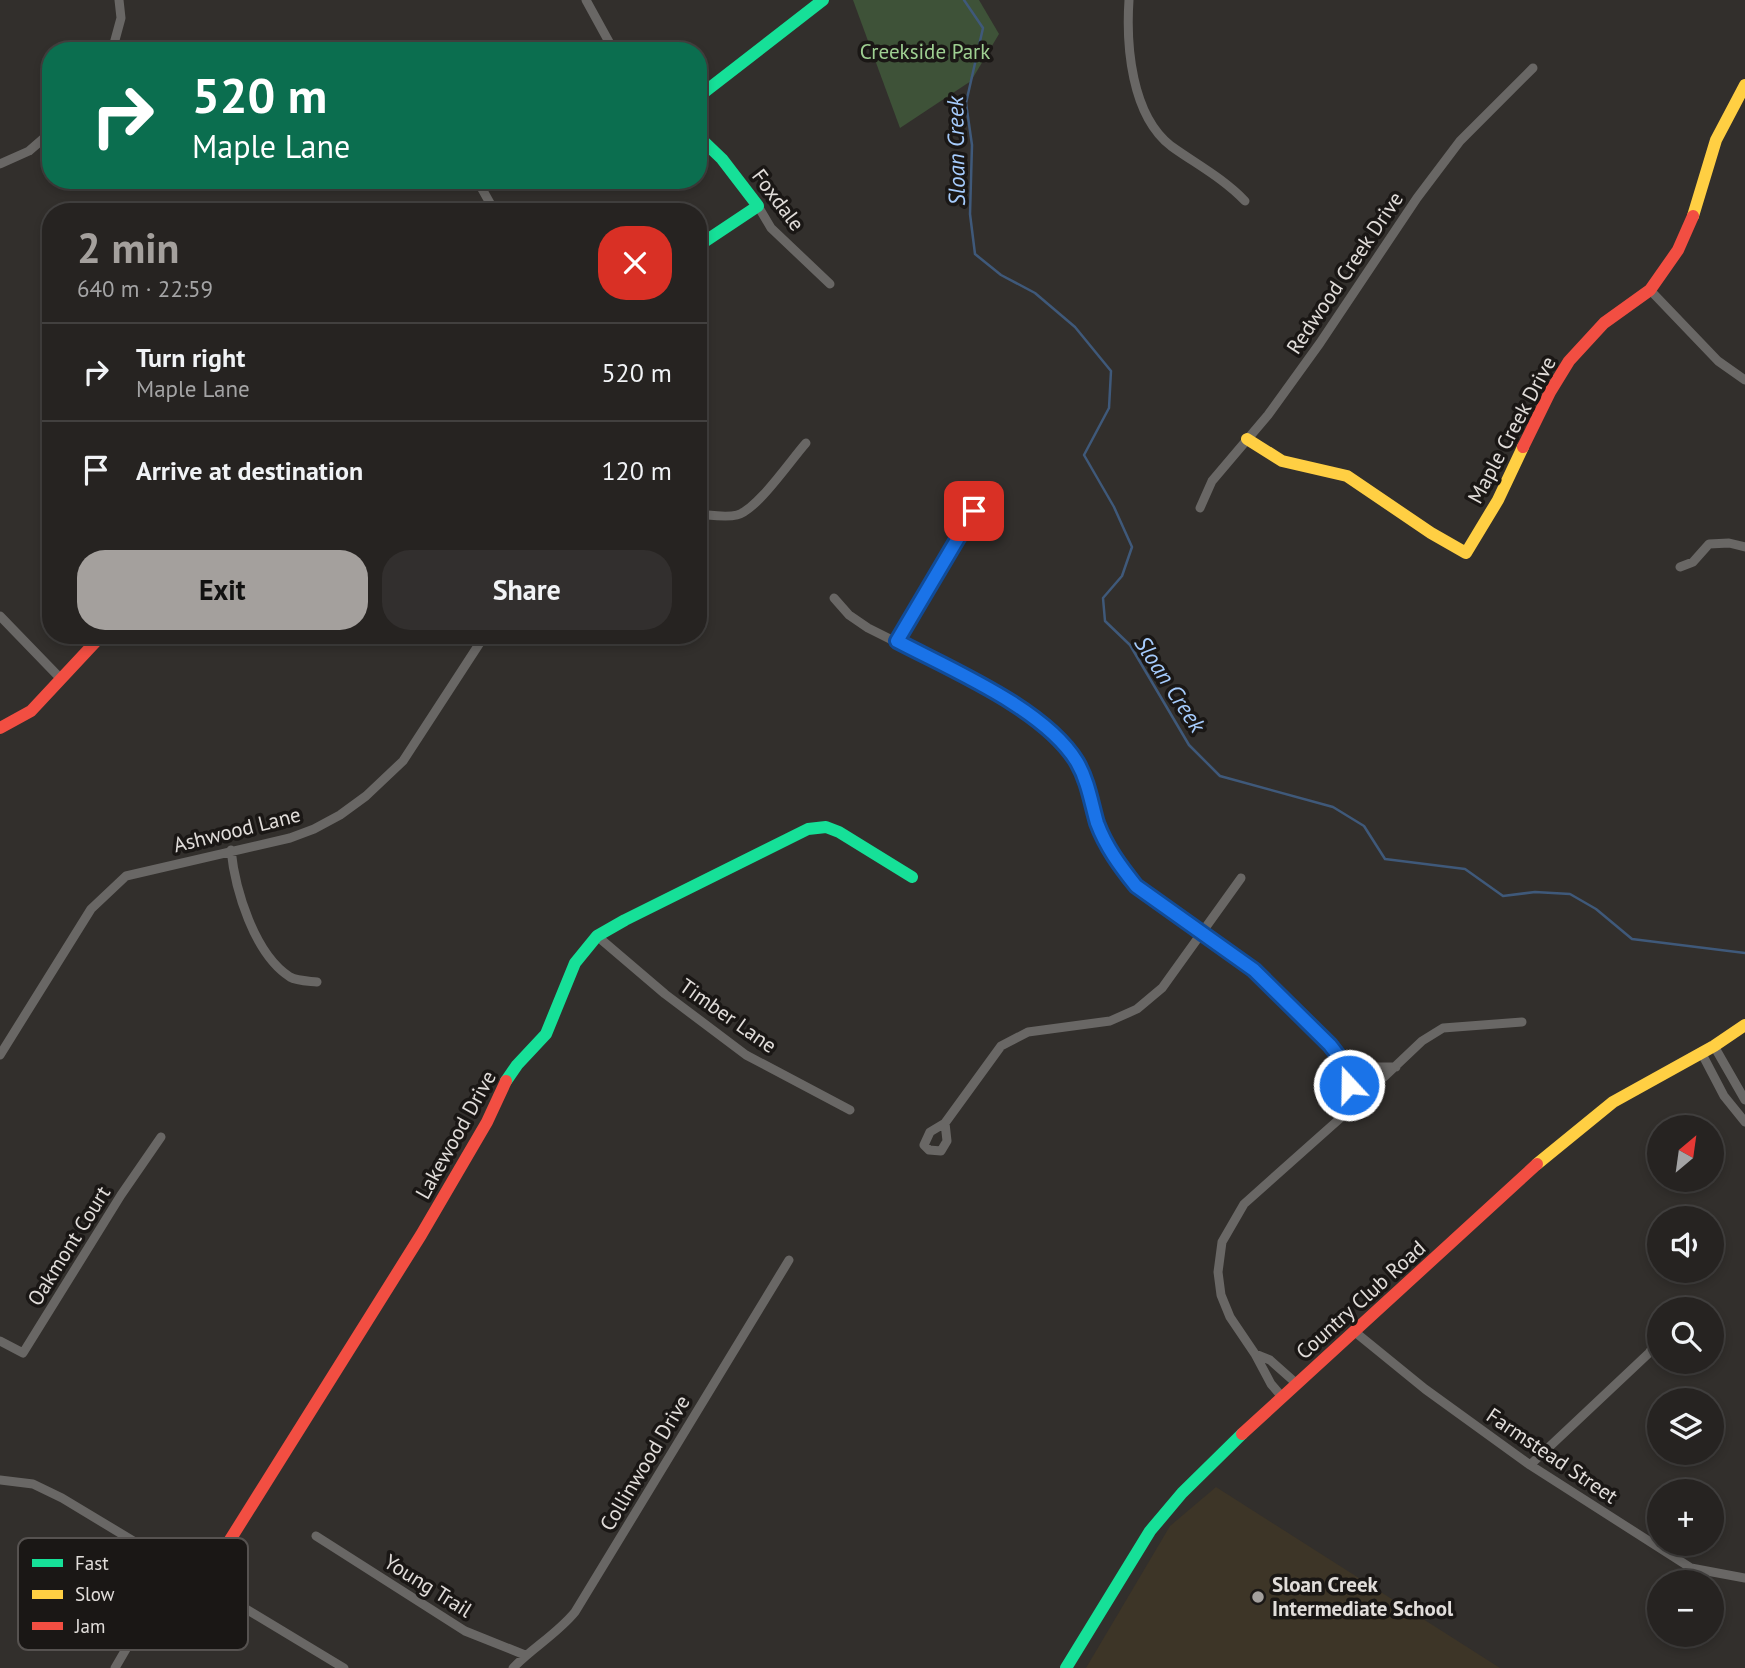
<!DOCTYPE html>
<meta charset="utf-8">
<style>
body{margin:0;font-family:"PT Sans",sans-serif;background:#322f2e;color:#f1f3f6;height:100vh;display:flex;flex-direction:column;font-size:26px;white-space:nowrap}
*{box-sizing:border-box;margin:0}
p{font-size:23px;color:#a4a4a5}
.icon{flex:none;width:38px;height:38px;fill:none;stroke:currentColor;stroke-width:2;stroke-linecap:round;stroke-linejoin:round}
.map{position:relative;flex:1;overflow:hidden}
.side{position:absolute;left:42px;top:203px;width:665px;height:441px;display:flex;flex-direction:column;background:#262321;border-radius:28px;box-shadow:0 4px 10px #0003,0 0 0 2px #42403f}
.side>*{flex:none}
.hud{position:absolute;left:42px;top:42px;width:665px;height:147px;border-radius:28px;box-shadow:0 4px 10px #0003,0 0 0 2px #42403f;background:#0b6e4f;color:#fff;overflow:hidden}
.needle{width:46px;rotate:29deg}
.controls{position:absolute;left:1647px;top:1115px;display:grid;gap:14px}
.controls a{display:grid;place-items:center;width:77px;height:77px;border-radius:50%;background:#262321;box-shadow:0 4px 10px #0003,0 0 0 2px #42403f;font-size:35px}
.pin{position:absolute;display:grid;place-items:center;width:60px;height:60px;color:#fff;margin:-30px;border-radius:14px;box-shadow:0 4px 10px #0006}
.me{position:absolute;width:77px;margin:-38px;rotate:339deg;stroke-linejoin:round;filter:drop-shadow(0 0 5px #0008)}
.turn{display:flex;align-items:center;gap:24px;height:147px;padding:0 35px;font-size:32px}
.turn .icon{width:91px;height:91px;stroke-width:2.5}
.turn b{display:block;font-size:49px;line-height:60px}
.round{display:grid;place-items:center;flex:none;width:74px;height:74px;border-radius:28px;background:#322f2e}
.summary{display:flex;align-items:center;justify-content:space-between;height:119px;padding:0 35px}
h1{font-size:42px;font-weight:600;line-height:52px;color:#a4a09d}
.button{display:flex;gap:14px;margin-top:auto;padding:14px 35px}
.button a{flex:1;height:80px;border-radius:28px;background:#a4a09d;color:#111;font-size:28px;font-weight:600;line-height:80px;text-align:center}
.button a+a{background:#322f2e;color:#f1f3f6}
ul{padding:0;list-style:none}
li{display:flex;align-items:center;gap:21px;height:98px;padding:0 35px;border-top:2px solid #42403f}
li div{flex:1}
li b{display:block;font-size:26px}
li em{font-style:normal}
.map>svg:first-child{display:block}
.education{fill:#3d3527}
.green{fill:#3e5238}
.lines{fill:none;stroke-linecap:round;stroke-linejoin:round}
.stream{stroke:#3f597a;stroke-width:2.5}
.street{stroke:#696765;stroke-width:9}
.fast{stroke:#16e098;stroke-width:12}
.slow{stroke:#ffcf43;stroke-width:12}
.jam{stroke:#f24e42;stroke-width:12}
.route-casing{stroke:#114b97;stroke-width:18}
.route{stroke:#1a73e8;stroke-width:12}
.poi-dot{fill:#a4a09d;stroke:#1a1715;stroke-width:2.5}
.labels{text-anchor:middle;stroke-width:7;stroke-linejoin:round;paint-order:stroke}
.park-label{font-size:21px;fill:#9fd092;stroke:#1a1715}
.street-label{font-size:21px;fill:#e1ddda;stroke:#1a1715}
.poi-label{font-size:21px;font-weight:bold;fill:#e1ddda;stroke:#1a1715;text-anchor:start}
.water-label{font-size:23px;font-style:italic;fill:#a6ccfd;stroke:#1a1715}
.key{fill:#1a1715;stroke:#565250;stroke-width:2}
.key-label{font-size:19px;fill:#e1ddda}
</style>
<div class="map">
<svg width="1745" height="1668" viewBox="0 0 1745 1668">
<rect width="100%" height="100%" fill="#322f2c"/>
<path class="education" d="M1216,1487l284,181h-414l84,-142z"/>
<path class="green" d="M853,0h126l20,34 -28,47 -71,47z"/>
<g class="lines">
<path class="stream" d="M964,0l19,28 -17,75 6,42 -2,69 5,40 26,21 34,18 40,34 36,44 -2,37 -25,47 30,52 18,40 -10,29 -19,22 2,23 25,24 59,100 31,31 113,31 31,19 21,33 80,10 38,27 32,-4 35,2 26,15 36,30 113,14"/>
<path class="street" d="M586,0l28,51
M1129,0c-3,45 2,115 42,146 25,18 52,32 74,55
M112,51l9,-33 -2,-18
M0,164l29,-13 22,-19
M477,180l18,32
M758,206l13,22 59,56
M1650,290l68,71 27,19
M1200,508l12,-27 56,-66 52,-72 97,-145 43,-57 73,-73
M698,514c13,1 27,4 39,1 20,-5 53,-54 69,-72
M1680,567l13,-5 16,-18 20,-1 16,4
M834,598l15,17 19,13 94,47 85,53 30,35 30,83 29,40 117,84 77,75 13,17 6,21 -4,31
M0,616l61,63
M897,641l77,-130
M231,850c4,39 23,104 59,127 7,4 19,4 27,5
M597,936l68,58 81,61 104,55
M1714,1046l31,54
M1701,1052l23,44 21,26
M0,1055l91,-146 35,-33 164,-38 24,-9 26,-14 26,-19 37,-35 82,-126
M1343,1062l31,5h22
M945,1123l2,18 -6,10 -12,-1 -5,-5 6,-13 15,-9 56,-77 27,-14 82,-11 27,-12 25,-21 79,-110
M1355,1332l70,57 105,76 161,103 54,10
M0,1341l23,12 98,-158 40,-58
M1255,1354l-25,-37 -9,-22 -3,-23 4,-30 22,-38 101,-90 77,-73 21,-13 79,-6
M1283,1398l-12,-14 -16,-30 15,6 27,24
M1530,1465l119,-112 10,-15
M0,1480l33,4 29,14 282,170
M316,1536l149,95 60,24
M115,1668l60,-103
M513,1668c19,-20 44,-34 62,-56l214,-352"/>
<path class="fast" d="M698,97l125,-97
M698,136l24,23 36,47 -60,40
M506,1081l11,-16 29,-31 29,-71 22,-27 28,-16 183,-91 18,-2 13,5 73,45
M1066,1668l84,-137 32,-38 60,-59"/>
<path class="slow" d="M1693,216l23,-76 29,-55
M1247,439l35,22 65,15 84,57 35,20 32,-53 25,-53
M1537,1164l76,-62 101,-56 31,-21"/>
<path class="jam" d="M1523,447l27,-55 19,-31 35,-38 46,-33 28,-40 15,-34
M0,728l31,-17 71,-76
M1242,1434l295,-270
M203,1583l218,-348 66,-113 19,-41"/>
</g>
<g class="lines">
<defs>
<path id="route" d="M974,511l-77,130c55,29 148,68 180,121 11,19 14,40 20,61 9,24 23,43 39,63l118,84 76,75 13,17 6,23"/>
</defs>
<use href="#route" class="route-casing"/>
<use href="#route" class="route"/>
</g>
<circle class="poi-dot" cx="1258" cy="1597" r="7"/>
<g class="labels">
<g class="park-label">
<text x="925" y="59">Creekside Park</text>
</g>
<g class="street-label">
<text transform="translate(778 200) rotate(53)" y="7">Foxdale</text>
<text transform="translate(1345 273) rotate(-56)" y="7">Redwood Creek Drive</text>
<text transform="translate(1512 430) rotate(-62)" y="7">Maple Creek Drive</text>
<text transform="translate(237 830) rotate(-14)" y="7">Ashwood Lane</text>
<text transform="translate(728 1016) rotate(35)" y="7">Timber Lane</text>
<text transform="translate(456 1135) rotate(-61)" y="7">Lakewood Drive</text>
<text transform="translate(69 1246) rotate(-58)" y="7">Oakmont Court</text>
<text transform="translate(1361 1300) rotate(-42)" y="7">Country Club Road</text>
<text transform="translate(1552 1456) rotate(34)" y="7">Farmstead Street</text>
<text transform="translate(645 1463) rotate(-59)" y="7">Collinwood Drive</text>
<text transform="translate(428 1586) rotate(32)" y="7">Young Trail</text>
</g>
<g class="poi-label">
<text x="1272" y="1592">Sloan Creek<tspan x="1272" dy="24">Intermediate School</tspan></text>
</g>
<g class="water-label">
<text transform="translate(956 151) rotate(-91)" y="8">Sloan Creek</text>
<text transform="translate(1170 684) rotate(57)" y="8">Sloan Creek</text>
</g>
</g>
<rect x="18" y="1538" width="230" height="112" rx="10" class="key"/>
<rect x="32" y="1559" width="31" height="8" fill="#16e098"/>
<rect x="32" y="1590" width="31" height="9" fill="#ffcf43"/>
<rect x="32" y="1622" width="31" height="8" fill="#f24e42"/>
<g class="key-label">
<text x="75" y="1570">Fast</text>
<text x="75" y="1601">Slow</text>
<text x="75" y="1633">Jam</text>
</g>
</svg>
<div class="controls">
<a><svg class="needle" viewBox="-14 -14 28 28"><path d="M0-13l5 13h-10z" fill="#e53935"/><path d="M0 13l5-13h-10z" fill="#a4a4a5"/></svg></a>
<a><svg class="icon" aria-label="sound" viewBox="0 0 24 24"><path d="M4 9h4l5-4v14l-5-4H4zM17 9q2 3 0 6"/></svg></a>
<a><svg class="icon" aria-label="search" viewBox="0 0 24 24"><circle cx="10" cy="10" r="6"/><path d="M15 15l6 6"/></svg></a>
<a><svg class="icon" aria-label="layers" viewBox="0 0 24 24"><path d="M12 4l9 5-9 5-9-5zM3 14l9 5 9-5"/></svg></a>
<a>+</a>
<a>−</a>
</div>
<div class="pin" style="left:974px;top:511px;background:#d93025"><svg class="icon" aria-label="arrive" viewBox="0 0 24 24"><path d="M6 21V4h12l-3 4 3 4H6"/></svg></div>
<svg class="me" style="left:1349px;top:1085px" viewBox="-20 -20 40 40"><circle r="17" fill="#1a73e8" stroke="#fff" stroke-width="3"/><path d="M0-11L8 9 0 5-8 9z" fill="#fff"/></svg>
<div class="hud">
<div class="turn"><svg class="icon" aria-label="right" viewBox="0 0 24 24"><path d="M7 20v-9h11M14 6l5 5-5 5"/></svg><div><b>520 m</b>Maple Lane</div></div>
</div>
<section class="side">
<div class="summary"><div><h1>2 min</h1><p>640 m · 22:59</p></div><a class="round" style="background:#d93025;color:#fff"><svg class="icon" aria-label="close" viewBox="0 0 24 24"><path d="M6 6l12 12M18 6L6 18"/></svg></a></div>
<ul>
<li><svg class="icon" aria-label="right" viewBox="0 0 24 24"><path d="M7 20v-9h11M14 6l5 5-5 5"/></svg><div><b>Turn right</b><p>Maple Lane</p></div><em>520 m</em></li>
<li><svg class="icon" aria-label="arrive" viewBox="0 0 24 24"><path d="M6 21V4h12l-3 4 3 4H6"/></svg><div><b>Arrive at destination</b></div><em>120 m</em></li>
</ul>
<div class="button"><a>Exit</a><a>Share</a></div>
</section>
</div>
